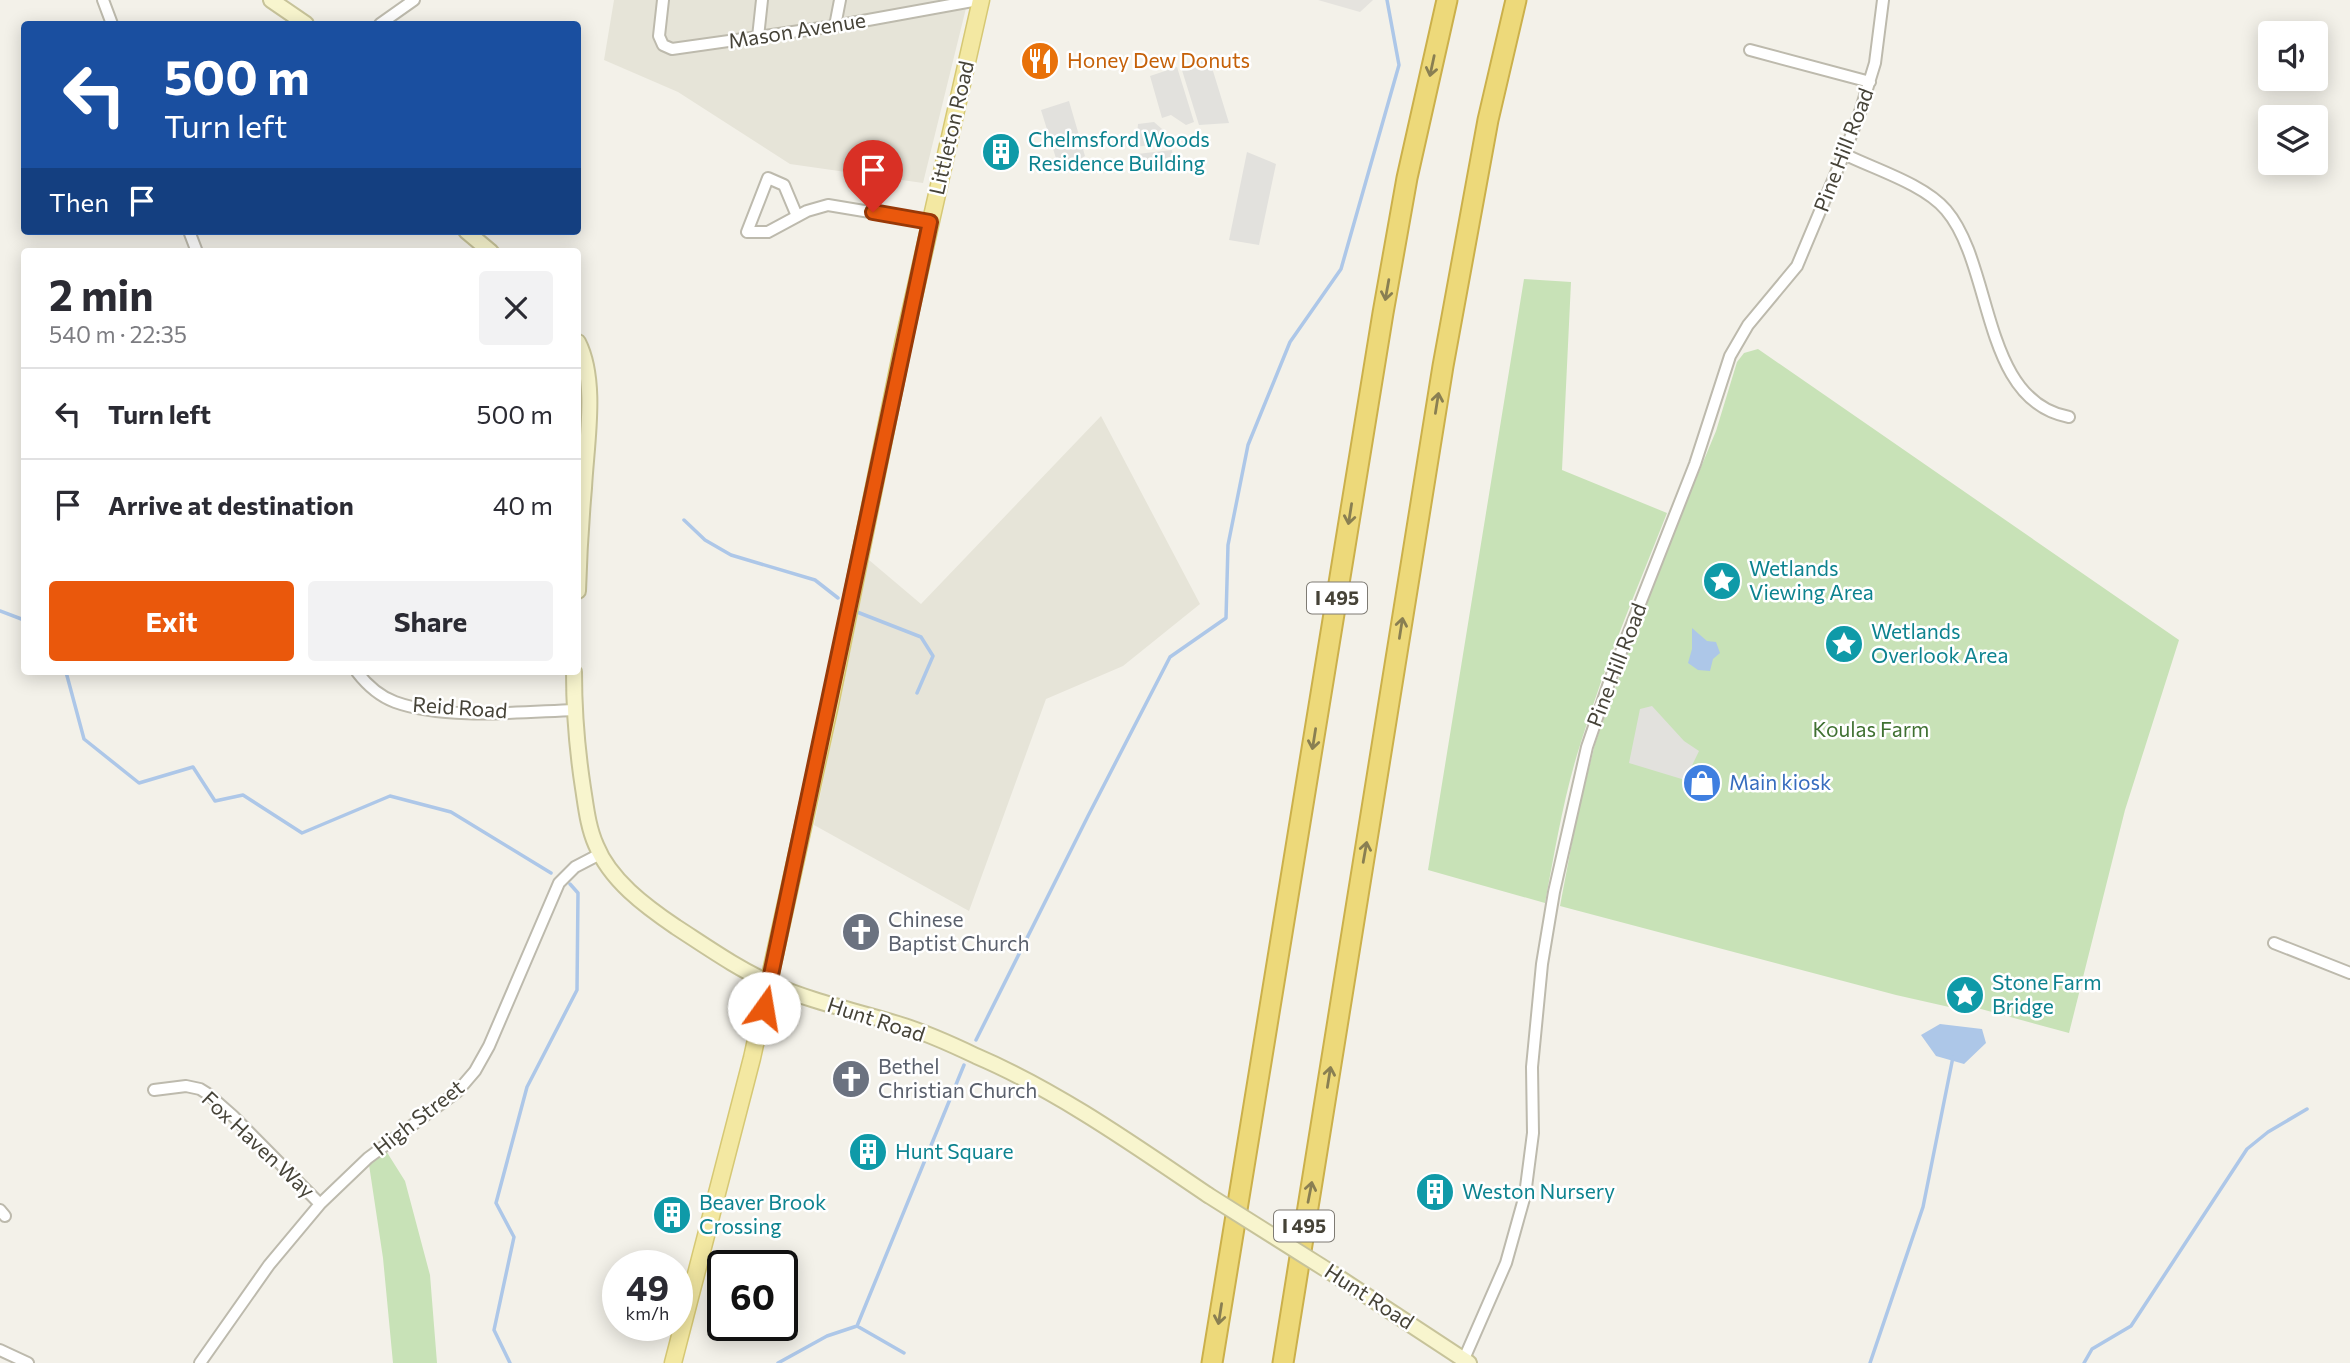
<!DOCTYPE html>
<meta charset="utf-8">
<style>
body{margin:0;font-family:Commissioner,sans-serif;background:#f2f2f3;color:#2b2b33;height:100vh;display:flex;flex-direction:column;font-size:26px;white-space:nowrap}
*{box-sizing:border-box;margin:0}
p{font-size:23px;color:#7c7c81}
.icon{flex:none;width:38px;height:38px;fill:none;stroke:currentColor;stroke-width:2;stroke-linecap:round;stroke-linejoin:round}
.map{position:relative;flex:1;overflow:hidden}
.side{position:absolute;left:21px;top:248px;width:560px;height:427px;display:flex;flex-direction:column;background:#fff;border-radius:7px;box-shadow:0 4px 18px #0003}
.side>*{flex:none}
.guide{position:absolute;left:21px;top:21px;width:560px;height:214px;border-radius:7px;box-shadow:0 4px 18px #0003;background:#1a4fa0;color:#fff;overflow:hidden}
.fabs{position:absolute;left:2258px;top:21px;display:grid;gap:14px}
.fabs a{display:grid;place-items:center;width:70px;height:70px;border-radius:7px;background:#fff;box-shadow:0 4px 18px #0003;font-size:35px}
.speed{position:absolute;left:602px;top:1250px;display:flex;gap:14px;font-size:35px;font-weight:700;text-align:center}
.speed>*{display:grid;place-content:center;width:91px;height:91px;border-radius:50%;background:#fff;box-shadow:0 4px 18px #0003;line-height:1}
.speed small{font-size:18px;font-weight:400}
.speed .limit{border:4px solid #111;border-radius:10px;background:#fff;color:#111}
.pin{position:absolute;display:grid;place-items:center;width:60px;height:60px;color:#fff;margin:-72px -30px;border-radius:50% 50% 50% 0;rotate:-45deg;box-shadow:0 0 7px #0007}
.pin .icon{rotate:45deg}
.me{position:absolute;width:77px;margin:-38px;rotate:13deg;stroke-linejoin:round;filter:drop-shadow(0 0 5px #0008)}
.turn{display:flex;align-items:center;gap:24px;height:147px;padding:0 28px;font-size:32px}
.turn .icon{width:91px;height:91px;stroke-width:2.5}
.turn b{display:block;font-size:49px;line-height:60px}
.then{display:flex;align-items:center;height:66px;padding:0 28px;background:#0003;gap:14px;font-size:26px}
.round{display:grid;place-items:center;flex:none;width:74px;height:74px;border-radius:7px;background:#f2f2f3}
.headline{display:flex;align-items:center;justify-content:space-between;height:119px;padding:0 28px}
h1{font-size:42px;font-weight:700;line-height:52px}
.primary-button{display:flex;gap:14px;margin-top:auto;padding:14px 28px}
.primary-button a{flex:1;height:80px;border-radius:7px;background:#ea580c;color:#fff;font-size:28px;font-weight:700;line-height:80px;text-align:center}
.primary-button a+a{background:#f2f2f3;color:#2b2b33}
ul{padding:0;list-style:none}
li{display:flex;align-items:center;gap:21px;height:91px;padding:0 28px;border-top:2px solid #e1e1e2}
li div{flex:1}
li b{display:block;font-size:26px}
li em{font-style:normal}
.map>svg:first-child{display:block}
.residential{fill:#e6e4d8}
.industrial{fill:#e5e3de}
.green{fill:#c8e2b7}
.parking{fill:#e2e1dd}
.water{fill:#adc7e8}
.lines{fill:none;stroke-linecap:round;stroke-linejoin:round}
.stream{stroke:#adc7e8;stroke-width:3.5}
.street-casing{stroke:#bdbaad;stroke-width:14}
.secondary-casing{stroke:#c7c39a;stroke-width:18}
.primary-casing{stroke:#d6c874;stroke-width:19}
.highway-casing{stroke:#cbb04b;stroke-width:23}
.street{stroke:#fff;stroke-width:10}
.secondary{stroke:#f8f5ce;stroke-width:14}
.primary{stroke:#f3e8a2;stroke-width:16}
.highway{stroke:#edd97a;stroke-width:19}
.secondary-bridge-casing{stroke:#c7c39a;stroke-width:18;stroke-linecap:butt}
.secondary-bridge{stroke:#f8f5ce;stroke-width:14}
.oneway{stroke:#897f52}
.route-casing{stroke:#983908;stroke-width:18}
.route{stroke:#ea580c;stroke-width:12}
.labels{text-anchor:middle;stroke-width:5;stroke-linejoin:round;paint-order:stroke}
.shield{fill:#fff;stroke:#7e7b74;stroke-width:2}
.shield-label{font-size:19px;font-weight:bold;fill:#464338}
.street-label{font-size:21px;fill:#464338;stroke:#fff}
.food-label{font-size:21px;fill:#c56008;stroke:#fff;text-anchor:start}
.culture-label{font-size:21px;fill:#0d838f;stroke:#fff;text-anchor:start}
.park-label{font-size:21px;fill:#407132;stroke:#fff}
.shop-label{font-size:21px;fill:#366cbe;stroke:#fff;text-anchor:start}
.worship-label{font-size:21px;fill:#5b616d;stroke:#fff;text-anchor:start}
</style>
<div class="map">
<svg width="2350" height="1363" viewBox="0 0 2350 1363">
<rect width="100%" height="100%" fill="#f3f1e9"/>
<path class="residential" d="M614,0h354l-45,183 -133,-19 -112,-72 -74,-32z
M1101,416l99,188 -77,62 -77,33 -77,212 -155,-86 55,-265 52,44z"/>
<path class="industrial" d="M1318,0h55l-13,12z"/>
<path class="green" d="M1524,279l47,3 -9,188 105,43c-30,76 -62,151 -86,229 -17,52 -26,108 -36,161l-117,-33z
M1758,349l421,291 -54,170 -56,223 -110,-30 -1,6 -62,-14 -336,-89 17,-90 18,-72 59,-164 62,-149 21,-69 7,-9z
M383,1146l22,35 25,94 7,88h-44l-10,-105 -15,-100z"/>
<path class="parking" d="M1209,58l20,65 -30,2 -18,-58z
M1177,67l17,55 -8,3 -15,-10 -9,3 -12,-42z
M1069,101l16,55 -18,10 -8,2 -18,-58z
M1154,122l15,13 1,7 -34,5 2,-23z
M1172,150l1,7 -35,5 -1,-8z
M1247,152l29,12 -17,81 -30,-5z
M1652,706l32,35 15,10 -14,29 -56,-17 11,-54z"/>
<path class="water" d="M1692,628l15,13 9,1 4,11 -7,6 -3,12 -12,-1 -10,-7 4,-14z
M1940,1024l42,5 4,14 -22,21 -28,-8 -15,-21z"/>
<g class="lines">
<path class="stream" d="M684,520l21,20 26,15 84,25 23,18
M0,611l24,9
M857,612l64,25 12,19 -16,37
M66,672l18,67 55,44 54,-16 22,34 28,-6 59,38 88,-37 61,16 100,61
M976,1040l112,-224 82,-159 56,-39 2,-73 20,-100 42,-103 51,-73 58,-204 -12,-65
M857,1326l107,-261
M510,1363l-16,-33 20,-93 -18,-34 31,-116 50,-97 1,-97 -8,-9
M778,1363l49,-27 30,-10 47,27
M1870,1363l53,-156 30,-150
M2084,1363l8,-14 39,-23 116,-177 21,-17 39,-23"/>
<defs>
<path id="street" d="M103,0l9,24
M663,0l-4,36 4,9 9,4 163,-23 143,-26
M380,24l34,-24
M835,26l5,-26
M758,37l4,-37
M1750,50l120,32
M1844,154c30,15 80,30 102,56 48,56 35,191 123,207
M797,216l-13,-31 -16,-7 -21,54h21l39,-21 21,-6 102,17
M189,231l8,21
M357,672c10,13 22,24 38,30 50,18 125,10 179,8
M2274,943l76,30
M154,1090l32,-4 14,3 8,5 25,22 87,88
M0,1210l5,6
M0,1350l28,13
M1464,1359l42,-96 19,-68 8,-62 -1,-66 10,-103 12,-72 33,-145 23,-67 85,-216 35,-108 18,-31 49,-59 47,-112 16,-42 15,-49 8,-63
M200,1363l69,-98 51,-61 48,-46 89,-66 18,-21 14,-25 70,-163 16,-16 25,-13"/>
<path id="secondary" d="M271,0l35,24
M466,231l25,21
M578,342c20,39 8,103 6,146 -3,34 -5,69 -6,103
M574,672c0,39 3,77 9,116 3,19 5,39 13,57 14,35 49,61 80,82 31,20 62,42 96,57 40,18 84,27 126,40 26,8 53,20 78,32 82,35 158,89 232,139
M1335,1275l134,88"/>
<path id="primary" d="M673,1363l79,-305 77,-349 75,-369 77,-340"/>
<path id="highway" d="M1212,1363l171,-1050 24,-135 40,-178
M1283,1363l160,-997 45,-246 28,-120"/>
</defs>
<use href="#street" class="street-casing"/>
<use href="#secondary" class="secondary-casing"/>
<use href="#primary" class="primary-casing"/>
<use href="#highway" class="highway-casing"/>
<use href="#street" class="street"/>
<use href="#secondary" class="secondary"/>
<use href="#primary" class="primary"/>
<use href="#highway" class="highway"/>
<defs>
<path id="secondary-bridge" d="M1208,1195l127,80"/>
</defs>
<use href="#secondary-bridge" class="secondary-bridge-casing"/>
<use href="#secondary-bridge" class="secondary-bridge"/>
</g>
<defs><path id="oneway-shaft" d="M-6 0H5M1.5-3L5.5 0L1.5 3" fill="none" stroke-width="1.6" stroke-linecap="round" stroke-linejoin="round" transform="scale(1.75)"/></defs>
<g class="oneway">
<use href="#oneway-shaft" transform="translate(1432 66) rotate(102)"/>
<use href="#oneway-shaft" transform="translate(1387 290) rotate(100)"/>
<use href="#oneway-shaft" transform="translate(1437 403) rotate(-81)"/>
<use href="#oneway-shaft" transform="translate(1350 514) rotate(99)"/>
<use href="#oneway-shaft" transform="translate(1401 628) rotate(-81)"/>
<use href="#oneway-shaft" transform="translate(1314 739) rotate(99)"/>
<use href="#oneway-shaft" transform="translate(1365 852) rotate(-80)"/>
<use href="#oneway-shaft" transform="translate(1329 1077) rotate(-81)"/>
<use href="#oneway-shaft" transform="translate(1310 1192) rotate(-79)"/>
<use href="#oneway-shaft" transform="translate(1220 1314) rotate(99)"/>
</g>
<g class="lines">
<defs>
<path id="route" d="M764,1008l166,-786 -57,-10"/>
</defs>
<use href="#route" class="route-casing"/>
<use href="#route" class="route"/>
</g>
<defs>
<symbol id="restaurant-disc" viewBox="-11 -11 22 22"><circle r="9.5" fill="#e8710a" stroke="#fff"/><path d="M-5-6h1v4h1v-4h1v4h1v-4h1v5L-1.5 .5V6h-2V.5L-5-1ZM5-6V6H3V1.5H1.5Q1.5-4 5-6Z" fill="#fff"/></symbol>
<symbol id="building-disc" viewBox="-11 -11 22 22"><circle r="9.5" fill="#0f9aa8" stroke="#fff"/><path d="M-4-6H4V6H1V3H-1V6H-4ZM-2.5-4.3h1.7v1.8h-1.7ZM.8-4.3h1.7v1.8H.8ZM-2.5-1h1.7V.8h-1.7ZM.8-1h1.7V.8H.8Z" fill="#fff"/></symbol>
<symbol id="sight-disc" viewBox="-11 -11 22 22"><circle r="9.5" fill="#0f9aa8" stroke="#fff"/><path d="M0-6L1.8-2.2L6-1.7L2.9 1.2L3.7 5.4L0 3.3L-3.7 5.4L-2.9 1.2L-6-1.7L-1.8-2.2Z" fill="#fff"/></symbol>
<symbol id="shop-disc" viewBox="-11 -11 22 22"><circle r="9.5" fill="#3f7fe0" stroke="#fff"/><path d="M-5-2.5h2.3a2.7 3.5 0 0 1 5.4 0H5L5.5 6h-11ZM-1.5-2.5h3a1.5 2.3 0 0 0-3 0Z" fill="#fff"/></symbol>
<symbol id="church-disc" viewBox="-11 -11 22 22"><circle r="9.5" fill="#6b7280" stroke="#fff"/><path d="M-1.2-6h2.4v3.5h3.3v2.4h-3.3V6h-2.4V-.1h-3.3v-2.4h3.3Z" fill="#fff"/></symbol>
</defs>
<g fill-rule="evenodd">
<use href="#restaurant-disc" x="1018" y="39" width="44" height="44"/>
<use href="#building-disc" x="979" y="130" width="44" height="44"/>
<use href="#sight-disc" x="1700" y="559" width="44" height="44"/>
<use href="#sight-disc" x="1822" y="622" width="44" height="44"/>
<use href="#shop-disc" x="1680" y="761" width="44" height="44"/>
<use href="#church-disc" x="839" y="910" width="44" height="44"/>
<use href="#sight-disc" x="1943" y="973" width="44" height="44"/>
<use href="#church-disc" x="829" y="1057" width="44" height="44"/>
<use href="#building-disc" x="846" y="1130" width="44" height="44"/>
<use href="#building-disc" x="1413" y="1170" width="44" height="44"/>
<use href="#building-disc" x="650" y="1193" width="44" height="44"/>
</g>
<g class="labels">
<g class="shield">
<rect x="1307" y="582.5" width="60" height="31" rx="5"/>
<rect x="1274" y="1210.5" width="60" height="31" rx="5"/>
</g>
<g class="shield-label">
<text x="1337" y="605">I 495</text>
<text x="1304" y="1233">I 495</text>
</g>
<g class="street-label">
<text transform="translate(797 31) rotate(-9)" y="7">Mason Avenue</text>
<text transform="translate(952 128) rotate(-77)" y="7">Littleton Road</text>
<text transform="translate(1844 150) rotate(-69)" y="7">Pine Hill Road</text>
<text transform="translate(1617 665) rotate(-69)" y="7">Pine Hill Road</text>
<text transform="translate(460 708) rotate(4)" y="7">Reid Road</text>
<text transform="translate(876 1020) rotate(18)" y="7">Hunt Road</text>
<text transform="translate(419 1118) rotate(-38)" y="7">High Street</text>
<text transform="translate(258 1145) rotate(43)" y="7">Fox Haven Way</text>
<text transform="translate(1369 1297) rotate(33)" y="7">Hunt Road</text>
</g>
<g class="food-label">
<text x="1067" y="68">Honey Dew Donuts</text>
</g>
<g class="culture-label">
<text x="1028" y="147">Chelmsford Woods<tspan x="1028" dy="24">Residence Building</tspan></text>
<text x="1749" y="576">Wetlands<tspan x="1749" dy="24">Viewing Area</tspan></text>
<text x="1871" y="639">Wetlands<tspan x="1871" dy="24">Overlook Area</tspan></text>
<text x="1992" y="990">Stone Farm<tspan x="1992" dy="24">Bridge</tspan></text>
<text x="895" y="1159">Hunt Square</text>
<text x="1462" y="1199">Weston Nursery</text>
<text x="699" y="1210">Beaver Brook<tspan x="699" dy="24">Crossing</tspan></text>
</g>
<g class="park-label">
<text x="1871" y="737">Koulas Farm</text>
</g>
<g class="shop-label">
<text x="1729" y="790">Main kiosk</text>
</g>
<g class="worship-label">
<text x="888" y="927">Chinese<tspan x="888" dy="24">Baptist Church</tspan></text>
<text x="878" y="1074">Bethel<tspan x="878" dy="24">Christian Church</tspan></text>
</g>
</g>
</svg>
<div class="fabs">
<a><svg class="icon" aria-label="sound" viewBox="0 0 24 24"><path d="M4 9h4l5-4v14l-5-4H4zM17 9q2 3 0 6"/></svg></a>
<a><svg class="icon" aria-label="layers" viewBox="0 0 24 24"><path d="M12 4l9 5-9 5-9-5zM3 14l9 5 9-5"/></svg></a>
</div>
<div class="speed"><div>49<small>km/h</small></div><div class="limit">60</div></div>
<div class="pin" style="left:873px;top:212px;background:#d93025"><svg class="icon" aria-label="arrive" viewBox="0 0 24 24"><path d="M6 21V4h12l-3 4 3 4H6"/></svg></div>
<svg class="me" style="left:764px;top:1008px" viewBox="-20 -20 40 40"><circle r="19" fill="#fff"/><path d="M0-13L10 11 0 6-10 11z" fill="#ea580c"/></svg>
<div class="guide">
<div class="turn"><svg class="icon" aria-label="left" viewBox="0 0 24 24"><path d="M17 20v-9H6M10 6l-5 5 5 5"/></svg><div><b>500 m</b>Turn left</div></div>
<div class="then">Then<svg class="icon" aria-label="arrive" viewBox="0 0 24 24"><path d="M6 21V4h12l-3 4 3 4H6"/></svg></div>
</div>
<section class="side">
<div class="headline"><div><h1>2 min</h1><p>540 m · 22:35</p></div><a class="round"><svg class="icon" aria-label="close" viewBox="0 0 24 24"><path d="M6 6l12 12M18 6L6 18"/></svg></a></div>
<ul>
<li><svg class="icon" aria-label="left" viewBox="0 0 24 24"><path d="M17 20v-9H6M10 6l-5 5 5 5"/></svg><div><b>Turn left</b></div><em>500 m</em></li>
<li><svg class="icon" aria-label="arrive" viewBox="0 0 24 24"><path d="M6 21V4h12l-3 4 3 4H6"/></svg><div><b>Arrive at destination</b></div><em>40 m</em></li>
</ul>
<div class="primary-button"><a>Exit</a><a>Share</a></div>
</section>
</div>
